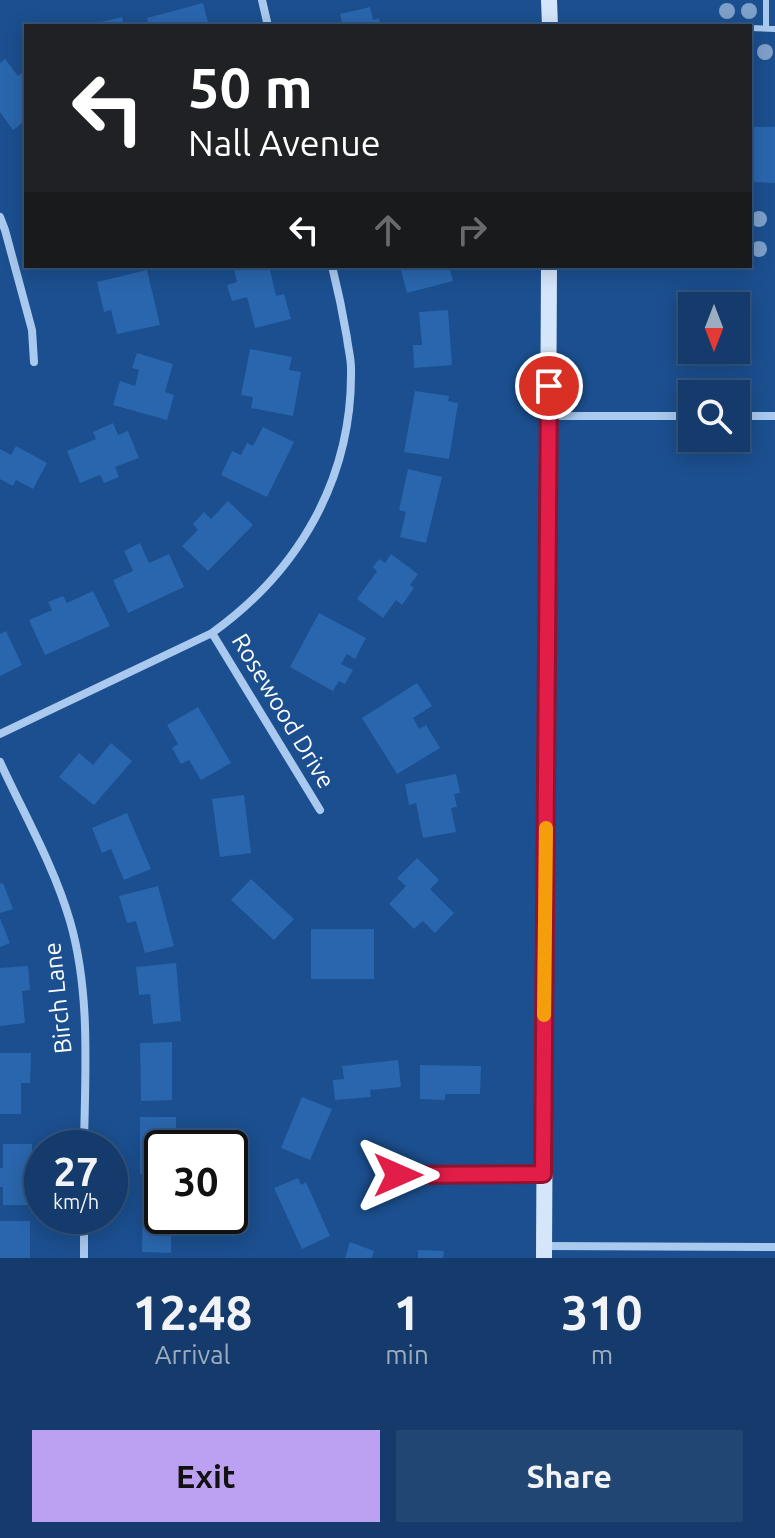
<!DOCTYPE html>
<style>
body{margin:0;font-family:Ubuntu,sans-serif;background:#214673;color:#f1f3f6;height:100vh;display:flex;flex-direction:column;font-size:30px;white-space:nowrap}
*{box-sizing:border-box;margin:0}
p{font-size:26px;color:#9dadc1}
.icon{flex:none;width:44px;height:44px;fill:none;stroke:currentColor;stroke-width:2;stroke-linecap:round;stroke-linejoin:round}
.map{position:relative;height:1258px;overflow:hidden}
.side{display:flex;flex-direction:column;background:#143b6b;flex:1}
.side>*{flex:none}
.top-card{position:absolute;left:24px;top:24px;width:728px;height:244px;border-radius:0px;box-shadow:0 4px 20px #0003,0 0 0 2px #33557e;background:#202124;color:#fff;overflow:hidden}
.needle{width:52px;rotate:180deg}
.buttons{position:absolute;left:678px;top:292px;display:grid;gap:16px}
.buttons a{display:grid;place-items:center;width:72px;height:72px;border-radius:0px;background:#143b6b;box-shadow:0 4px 20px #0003,0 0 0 2px #33557e;font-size:40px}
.speed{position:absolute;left:24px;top:1130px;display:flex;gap:16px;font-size:40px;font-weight:700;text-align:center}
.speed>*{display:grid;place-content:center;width:104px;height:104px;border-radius:50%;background:#143b6b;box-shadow:0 4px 20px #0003,0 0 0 2px #33557e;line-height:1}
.speed small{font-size:20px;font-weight:400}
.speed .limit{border:4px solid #111;border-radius:12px;background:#fff;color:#111}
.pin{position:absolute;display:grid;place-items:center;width:68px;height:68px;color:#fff;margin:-34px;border:4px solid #fff;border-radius:50%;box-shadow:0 2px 8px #0007}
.me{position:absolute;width:88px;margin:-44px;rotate:90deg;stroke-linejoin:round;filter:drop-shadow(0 0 6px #0008)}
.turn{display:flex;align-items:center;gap:28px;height:168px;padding:0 32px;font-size:36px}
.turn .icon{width:104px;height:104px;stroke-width:2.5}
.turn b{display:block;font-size:56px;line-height:68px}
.lanes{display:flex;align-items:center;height:76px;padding:0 32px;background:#0003;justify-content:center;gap:40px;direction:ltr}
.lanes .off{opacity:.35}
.eta{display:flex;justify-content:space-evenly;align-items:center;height:136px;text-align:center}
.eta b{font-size:48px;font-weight:700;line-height:56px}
.primary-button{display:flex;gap:16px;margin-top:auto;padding:16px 32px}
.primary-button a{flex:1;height:92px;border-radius:0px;background:#bca0f2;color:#111;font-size:32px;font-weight:700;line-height:92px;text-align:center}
.primary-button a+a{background:#214673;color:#f1f3f6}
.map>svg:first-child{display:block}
.building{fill:#2a66ad}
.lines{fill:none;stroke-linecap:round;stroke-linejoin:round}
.lane{stroke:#a9c9ee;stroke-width:6}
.street{stroke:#a9c9ee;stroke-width:8}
.secondary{stroke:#d6e6fa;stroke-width:16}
.tree{fill:#7ea0ca}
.route-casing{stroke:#92132f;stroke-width:20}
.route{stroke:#e11d48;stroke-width:14}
.slow{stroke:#f59e0b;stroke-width:14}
.labels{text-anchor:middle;stroke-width:8;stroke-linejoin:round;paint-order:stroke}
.street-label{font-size:24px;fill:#fff;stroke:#1b4f8f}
</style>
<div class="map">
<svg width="775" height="1258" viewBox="0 0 775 1258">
<rect width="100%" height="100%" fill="#1b4f8f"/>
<path class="building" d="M203,3l6,23h-60l-2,-8z
M370,7l3,13 6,-2 2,8h-38l-3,-12z
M122,17l2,9h-26l-1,-3z
M5,59l13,17 5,-4 3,4v44l-13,10 -13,-18v-49z
M750,127h25v56l-25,-1z
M233,266h36l7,30 8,-2 7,25 -36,9 -8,-31 -15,4 -5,-16 10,-3z
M400,266h49l4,15 -46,12z
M147,270l13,55 -43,9 -6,-24 -7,2 -7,-30z
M448,310l4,55 -38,3 -1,-23h9l-3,-33z
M250,349l42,8 -3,13 12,2 -8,44 -42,-8 2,-11 -12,-2z
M137,353l36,11 -8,28 9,3 -7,25 -54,-15 7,-24 15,5 4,-16 -7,-2z
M415,391l34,5 -1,5 10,2 -9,56 -45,-7z
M113,423l5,12 10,-4 11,27 -24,9 4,10 -15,6 -4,-8 -20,8 -13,-32 29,-12 -3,-7z
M263,427l31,15 -27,55 -46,-22 11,-24 9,4 6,-12 6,3z
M16,446l31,17 -14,26 -17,-9 -3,6 -13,-7v-30l11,6z
M408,469l34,8 -16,66 -26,-6 6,-25 -7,-2z
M228,501l25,24 -45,46 -26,-25 16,-16 -5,-6 11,-12 7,7z
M140,543l9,20 20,-9 15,33 -56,26 -15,-33 20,-9 -9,-20z
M391,554l27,20 -8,11 4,3 -12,17 -6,-5 -13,18 -26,-19 20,-28 -4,-4 6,-8 6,4z
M93,591l17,35 -65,29 -16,-35 23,-10 -4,-8 15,-6 4,7z
M319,613l47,25 -11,21 -8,-5 -6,10 12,6 -8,14 -6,-3 -6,10 -43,-24z
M6,631l16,34 -22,11v-42z
M417,683l15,23 -19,12 6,11 7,-4 14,23 -43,26 -35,-56z
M198,707l33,56 -30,17 -12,-20 -8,4 -9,-16 6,-4 -11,-19z
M111,743l21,18 -38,44 -35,-28 20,-24 14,12z
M456,774l4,19 -6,1 3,13 -6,1 5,24 -33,6 -7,-35 -7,2 -4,-21z
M244,795l7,58 -31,4 -8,-58z
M127,813l24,56 -27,11 -13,-31 -9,4 -10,-25z
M417,858l22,22 -9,9 24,24 -19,20 -12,-12 -9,8 -25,-25 17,-18 -9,-8z
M251,879l43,40 -20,21 -43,-40z
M3,883l10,26 -13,4v-29z
M158,886l16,60 -29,7 -9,-32 -9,2 -8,-27z
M0,918l10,25 -10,4z
M311,929h63v50h-63z
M176,963l5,58 -28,3 -3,-30 -11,1 -3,-28z
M28,966l2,24 -8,1 3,32 -25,3v-58z
M172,1042v58l-31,1 -1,-58z
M0,1053h31l-1,30h-9v31h-21z
M398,1060l3,27 -31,3 1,7 -36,3 -2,-20 11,-1 -2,-13z
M420,1065l61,1 -1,28h-35v6l-25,-1z
M302,1097l30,12 -22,51 -29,-12z
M140,1117h36v15l6,1v15h-20v26h-22z
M3,1144h29v61h-29v-18h-3v-19h3z
M298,1178l3,7 5,-3 24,54 -28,13 -28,-61z
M143,1189h19v27h9v37l-29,-1z
M0,1221h30v37h-30z
M350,1242l24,9 -2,7h-27z
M418,1250l26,1 -1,7h-25z"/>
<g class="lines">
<path class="lane" d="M766,0v28
M750,28l25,1"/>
<path class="street" d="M262,0l6,26
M0,217l5,13 27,100 2,32
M549,416h143
M736,416h39
M212,633l108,177
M0,734l212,-101c88,-63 141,-156 139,-265 0,-10 -3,-20 -4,-30 -4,-24 -9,-48 -15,-72
M0,762c24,52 54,104 70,159 21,73 15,151 14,227
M398,1175l145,-1
M544,1246l231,1
M84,1258v-42"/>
<path class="secondary" d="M549,0l1,26
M544,1258l5,-992"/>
</g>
<g class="tree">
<circle cx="727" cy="11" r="8"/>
<circle cx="749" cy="11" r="8"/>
<circle cx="765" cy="52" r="8"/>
<circle cx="759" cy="219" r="8"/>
<circle cx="759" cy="249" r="8"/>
</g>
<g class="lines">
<defs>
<path id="route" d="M398,1175l145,-1 6,-788"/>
</defs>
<use href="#route" class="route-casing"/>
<use href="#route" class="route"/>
<path class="slow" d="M544,1015l2,-187"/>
</g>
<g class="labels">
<g class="street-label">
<text transform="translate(283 711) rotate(59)" y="8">Rosewood Drive</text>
<text transform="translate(58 998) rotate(-96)" y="8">Birch Lane</text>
</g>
</g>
</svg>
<div class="buttons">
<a><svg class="needle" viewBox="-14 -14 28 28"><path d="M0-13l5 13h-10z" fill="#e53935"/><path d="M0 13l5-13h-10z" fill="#9dadc1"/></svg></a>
<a><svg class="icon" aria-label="search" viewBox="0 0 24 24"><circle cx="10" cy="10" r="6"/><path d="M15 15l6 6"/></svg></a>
</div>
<div class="speed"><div>27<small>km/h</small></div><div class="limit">30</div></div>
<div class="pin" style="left:549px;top:386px;background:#d93025"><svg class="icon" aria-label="arrive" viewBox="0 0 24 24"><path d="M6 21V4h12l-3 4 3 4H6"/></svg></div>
<svg class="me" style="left:398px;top:1175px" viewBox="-20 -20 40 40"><path d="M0-17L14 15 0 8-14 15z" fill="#e11d48" stroke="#fff" stroke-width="4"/></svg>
<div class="top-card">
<div class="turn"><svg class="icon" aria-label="left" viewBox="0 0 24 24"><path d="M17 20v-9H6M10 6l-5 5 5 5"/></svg><div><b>50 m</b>Nall Avenue</div></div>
<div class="lanes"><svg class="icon" aria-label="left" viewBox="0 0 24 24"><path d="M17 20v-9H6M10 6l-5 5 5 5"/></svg><svg class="icon off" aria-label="ahead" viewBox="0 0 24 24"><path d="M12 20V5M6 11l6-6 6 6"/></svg><svg class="icon off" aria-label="right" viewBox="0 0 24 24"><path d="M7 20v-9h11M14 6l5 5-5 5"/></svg></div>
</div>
</div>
<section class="side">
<div class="eta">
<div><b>12:48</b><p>Arrival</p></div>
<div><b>1</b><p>min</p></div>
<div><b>310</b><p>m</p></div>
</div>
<div class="primary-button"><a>Exit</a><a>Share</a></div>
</section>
